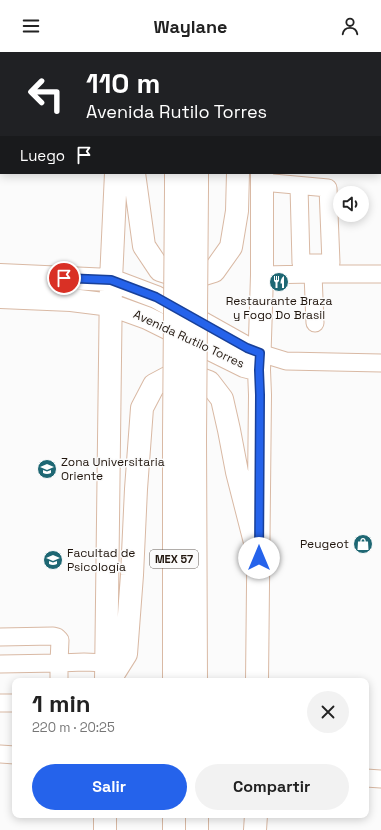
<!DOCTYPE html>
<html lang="es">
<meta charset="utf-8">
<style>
body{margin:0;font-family:"Space Grotesk",sans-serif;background:#f2f2f2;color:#222;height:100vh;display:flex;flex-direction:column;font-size:15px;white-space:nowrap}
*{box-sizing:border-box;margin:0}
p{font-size:13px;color:#767676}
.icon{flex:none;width:22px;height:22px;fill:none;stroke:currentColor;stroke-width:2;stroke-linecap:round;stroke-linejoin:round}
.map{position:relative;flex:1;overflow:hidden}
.drawer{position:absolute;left:12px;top:626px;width:357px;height:140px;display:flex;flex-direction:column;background:#fff;border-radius:8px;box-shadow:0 2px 10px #0003}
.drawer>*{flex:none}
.top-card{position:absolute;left:0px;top:0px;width:381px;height:122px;box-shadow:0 2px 10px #0003;background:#202124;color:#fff;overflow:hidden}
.fabs{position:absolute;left:333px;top:134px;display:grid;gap:8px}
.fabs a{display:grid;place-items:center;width:36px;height:36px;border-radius:50%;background:#fff;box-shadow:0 2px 10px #0003;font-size:20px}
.pin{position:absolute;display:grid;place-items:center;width:34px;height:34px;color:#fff;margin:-17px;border:2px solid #fff;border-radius:50%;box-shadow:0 1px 4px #0007}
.me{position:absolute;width:44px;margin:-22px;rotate:0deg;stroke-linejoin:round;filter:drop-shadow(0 0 3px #0008)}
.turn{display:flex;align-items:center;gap:14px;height:84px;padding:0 20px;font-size:18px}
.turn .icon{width:52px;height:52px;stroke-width:2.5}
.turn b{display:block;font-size:28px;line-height:34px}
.then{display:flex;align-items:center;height:38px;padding:0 20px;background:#0003;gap:8px;font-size:15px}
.round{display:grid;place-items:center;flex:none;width:42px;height:42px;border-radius:21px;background:#f2f2f2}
.overview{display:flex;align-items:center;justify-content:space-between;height:68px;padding:0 20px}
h1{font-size:24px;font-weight:600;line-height:30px}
.primary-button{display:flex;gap:8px;margin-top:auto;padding:8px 20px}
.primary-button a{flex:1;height:46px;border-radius:24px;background:#2563eb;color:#fff;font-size:16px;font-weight:600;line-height:46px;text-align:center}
.primary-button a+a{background:#f2f2f2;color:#222}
header{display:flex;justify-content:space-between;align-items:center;height:52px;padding:0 20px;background:#fff;font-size:18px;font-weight:600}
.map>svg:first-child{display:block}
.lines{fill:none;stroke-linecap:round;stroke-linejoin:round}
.minor-casing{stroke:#d9b9a4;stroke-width:19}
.major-casing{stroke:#d9b9a4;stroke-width:24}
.highway-casing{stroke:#d9b9a4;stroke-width:24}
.minor{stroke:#fff;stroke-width:17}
.major{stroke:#fff;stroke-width:22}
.highway{stroke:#fff;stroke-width:22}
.highway-bridge-casing{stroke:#d9b9a4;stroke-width:24;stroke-linecap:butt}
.highway-bridge{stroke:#fff;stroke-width:22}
.route-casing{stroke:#184099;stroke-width:10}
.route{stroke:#2563eb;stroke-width:7}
.labels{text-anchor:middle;stroke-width:3;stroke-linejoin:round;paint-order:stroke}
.shield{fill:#fbfbfb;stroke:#625b55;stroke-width:1}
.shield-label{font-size:11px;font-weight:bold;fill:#21160e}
.poi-label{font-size:12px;fill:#21160e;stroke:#fbfbfb;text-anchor:start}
.street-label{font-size:12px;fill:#21160e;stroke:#fbfbfb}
</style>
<header><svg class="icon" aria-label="menu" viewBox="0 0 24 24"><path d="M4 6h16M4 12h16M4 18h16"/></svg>Waylane<svg class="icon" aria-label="person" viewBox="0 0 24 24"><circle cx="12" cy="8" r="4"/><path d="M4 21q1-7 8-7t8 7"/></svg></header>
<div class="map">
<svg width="381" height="778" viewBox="0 0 381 778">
<rect width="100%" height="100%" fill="#fbfbfb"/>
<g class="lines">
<defs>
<path id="minor" d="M262,130l66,6 3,75h-30l-2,-77
M313,222h68
M262,223l51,-1 2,49
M260,301l26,8 95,2
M0,585l53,-1 4,1 3,3 -1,23 -59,1
M59,629v-18l25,-1 23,1
M0,651h15
M0,702l15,1
M366,726l15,1"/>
<path id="major" d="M115,0v1
M246,1v-1
M264,1v-1
M134,121l10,73 16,24 28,9 26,-8 17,-24 6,-36 1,-38
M0,223l111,5 45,17 91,51 13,5
M0,245l71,3 40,5 36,13 97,48 15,4
M106,629l5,-401 5,-107
M109,629l17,-27 6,-79 4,-86 6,-81 12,-23 15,-8 21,-2 19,7 13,17 7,31 8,42 22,86
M257,629l3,-286 -1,-25 3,-95v-102
M105,778v-15
M255,778l1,-15"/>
<path id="highway" d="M196,0v1
M177,1v-1
M197,121v16
M176,138v-17
M174,384v245
M195,386l1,243
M197,763v15
M174,778v-15"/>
</defs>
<use href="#minor" class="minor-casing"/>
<use href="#major" class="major-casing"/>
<use href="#highway" class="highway-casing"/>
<use href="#minor" class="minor"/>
<use href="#major" class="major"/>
<use href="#highway" class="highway"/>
<defs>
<path id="highway-bridge" d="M174,384l2,-246
M195,386l2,-249"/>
</defs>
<use href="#highway-bridge" class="highway-bridge-casing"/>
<use href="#highway-bridge" class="highway-bridge"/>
</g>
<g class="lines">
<defs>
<path id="route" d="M64,226l47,2 45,17 91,51 13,5 -1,17 1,25 -1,163"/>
</defs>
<use href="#route" class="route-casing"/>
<use href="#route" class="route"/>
</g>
<defs>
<symbol id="restaurant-disc" viewBox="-11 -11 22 22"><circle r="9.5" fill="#1e6773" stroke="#fbfbfb"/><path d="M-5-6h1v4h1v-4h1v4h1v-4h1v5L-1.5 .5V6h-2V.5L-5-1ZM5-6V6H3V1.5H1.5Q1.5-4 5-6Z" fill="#fff"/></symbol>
<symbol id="university-disc" viewBox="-11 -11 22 22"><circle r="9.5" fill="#1e6773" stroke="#fbfbfb"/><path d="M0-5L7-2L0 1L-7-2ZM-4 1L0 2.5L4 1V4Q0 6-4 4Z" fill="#fff"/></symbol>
<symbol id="shop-disc" viewBox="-11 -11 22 22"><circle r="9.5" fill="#1e6773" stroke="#fbfbfb"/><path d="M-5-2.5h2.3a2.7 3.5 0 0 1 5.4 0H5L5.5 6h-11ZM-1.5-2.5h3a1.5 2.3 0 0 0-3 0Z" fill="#fff"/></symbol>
</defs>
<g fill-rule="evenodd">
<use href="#restaurant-disc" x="268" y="219" width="22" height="22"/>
<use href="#university-disc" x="36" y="406" width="22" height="22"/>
<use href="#shop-disc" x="352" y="481" width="22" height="22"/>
<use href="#university-disc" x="42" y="497" width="22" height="22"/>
</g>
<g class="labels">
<rect class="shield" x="150" y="498" width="48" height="18" rx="3"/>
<g class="shield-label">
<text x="174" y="511">MEX 57</text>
</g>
<g class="poi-label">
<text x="279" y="253" text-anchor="middle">Restaurante Braza<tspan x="279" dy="14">y Fogo Do Brasil</tspan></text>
<text x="61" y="414">Zona Universitaria<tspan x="61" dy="14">Oriente</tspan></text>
<text x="349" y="496" text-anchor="end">Peugeot</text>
<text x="67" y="505">Facultad de<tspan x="67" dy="14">Psicología</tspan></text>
</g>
<g class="street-label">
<text transform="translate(189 287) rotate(25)" y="4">Avenida Rutilo Torres</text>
</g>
</g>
</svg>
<div class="fabs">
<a><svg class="icon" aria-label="sound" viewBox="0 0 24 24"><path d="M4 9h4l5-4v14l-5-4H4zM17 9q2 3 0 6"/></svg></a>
</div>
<div class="pin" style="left:64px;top:226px;background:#d93025"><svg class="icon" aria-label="arrive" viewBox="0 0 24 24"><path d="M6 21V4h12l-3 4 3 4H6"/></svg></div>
<svg class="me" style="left:259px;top:506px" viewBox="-20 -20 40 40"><circle r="19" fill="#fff"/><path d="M0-13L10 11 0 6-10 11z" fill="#2563eb"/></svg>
<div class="top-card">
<div class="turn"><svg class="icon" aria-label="left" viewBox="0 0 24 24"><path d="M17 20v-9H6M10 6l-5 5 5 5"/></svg><div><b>110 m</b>Avenida Rutilo Torres</div></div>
<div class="then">Luego<svg class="icon" aria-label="arrive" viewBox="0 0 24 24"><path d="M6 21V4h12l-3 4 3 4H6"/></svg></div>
</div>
<section class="drawer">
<div class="overview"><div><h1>1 min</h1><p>220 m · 20:25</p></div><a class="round"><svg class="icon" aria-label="close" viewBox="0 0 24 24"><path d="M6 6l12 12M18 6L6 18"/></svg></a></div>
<div class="primary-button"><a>Salir</a><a>Compartir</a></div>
</section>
</div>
